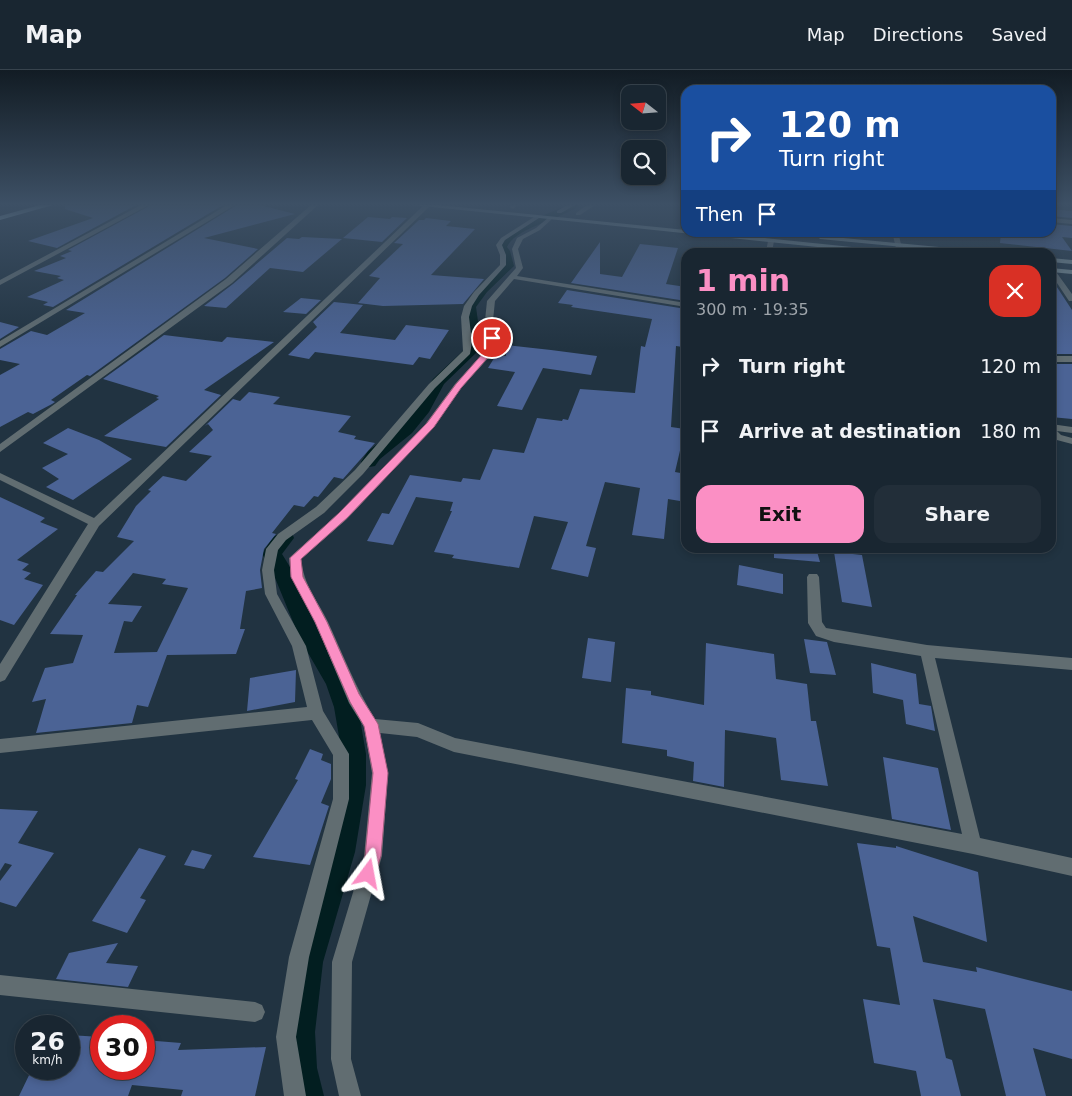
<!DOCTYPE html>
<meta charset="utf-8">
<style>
body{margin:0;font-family:"DejaVu Sans",sans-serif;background:#222e39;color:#f1f3f6;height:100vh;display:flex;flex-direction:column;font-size:19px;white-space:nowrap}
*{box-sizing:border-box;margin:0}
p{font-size:16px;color:#9fa5ab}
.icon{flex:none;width:28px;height:28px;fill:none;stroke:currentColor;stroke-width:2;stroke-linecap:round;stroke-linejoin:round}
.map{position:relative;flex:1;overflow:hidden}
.sheet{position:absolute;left:681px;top:178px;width:375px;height:305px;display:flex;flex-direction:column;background:#192631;border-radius:15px;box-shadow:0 2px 8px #0003,0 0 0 1px #37434d}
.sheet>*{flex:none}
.guide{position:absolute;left:681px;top:15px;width:375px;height:152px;border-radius:15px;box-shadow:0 2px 8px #0003,0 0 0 1px #37434d;background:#1a4fa0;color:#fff;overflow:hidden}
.needle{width:32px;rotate:287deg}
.fabs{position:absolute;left:621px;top:15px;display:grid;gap:10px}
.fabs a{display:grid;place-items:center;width:45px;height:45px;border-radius:10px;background:#192631;box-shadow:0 2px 8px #0003,0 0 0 1px #37434d;font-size:25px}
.speed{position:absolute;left:15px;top:945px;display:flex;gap:10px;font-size:25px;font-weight:700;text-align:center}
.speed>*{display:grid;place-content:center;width:65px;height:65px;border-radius:50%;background:#192631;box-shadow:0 2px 8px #0003,0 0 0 1px #37434d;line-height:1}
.speed small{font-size:12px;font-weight:400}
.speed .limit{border:8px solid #d22;background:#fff;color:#111}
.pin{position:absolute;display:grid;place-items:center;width:42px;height:42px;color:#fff;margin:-21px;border:2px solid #fff;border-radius:50%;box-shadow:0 1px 5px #0007}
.me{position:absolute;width:55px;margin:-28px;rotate:13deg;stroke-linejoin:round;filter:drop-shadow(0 0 4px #0008)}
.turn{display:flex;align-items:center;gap:18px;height:105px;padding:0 15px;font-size:22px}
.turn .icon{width:65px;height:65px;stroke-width:2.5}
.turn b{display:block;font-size:35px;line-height:42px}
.then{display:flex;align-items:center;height:48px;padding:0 15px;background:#0003;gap:10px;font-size:19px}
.round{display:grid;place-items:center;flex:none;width:52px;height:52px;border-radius:15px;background:#222e39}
.head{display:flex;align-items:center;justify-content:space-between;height:85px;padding:0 15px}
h1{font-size:30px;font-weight:700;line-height:38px;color:#fb8fc4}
.cta{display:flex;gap:10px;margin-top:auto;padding:10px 15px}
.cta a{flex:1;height:58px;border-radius:15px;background:#fb8fc4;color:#111;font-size:20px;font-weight:700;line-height:58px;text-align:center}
.cta a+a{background:#222e39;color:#f1f3f6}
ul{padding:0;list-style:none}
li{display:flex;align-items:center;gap:15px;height:65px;padding:0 15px}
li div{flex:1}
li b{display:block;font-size:19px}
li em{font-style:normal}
header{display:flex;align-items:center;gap:30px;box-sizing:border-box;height:70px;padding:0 25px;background:#192631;border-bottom:1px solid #37434d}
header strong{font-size:24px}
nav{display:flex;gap:28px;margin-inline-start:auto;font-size:18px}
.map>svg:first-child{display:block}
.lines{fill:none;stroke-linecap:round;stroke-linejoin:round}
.canal{fill:#021e20;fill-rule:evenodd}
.building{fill:#4b6395;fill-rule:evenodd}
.street{fill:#616d71;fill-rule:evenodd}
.secondary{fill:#7b8e94;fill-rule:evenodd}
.highway{fill:#a1bec9;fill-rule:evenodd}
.route{fill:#fb8fc4;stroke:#a35d7f}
</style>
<header>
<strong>Map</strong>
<nav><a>Map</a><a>Directions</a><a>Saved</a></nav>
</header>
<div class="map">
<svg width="1072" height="1026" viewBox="0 0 1072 1026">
<rect width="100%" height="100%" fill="#213341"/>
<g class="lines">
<path class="canal" d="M567,135h13c-17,14 -64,22 -73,42l3,4 4,15 -27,26 -11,15 5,36 -3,8 -34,33 -15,28 -17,21 -32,26 -5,7 -6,1 -6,-1 -2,-4 7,-11 32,-24 15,-17 18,-31 32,-30 2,-6 -3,-36 15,-19 23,-23 -2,-14 -3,-4c9,-20 50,-32 70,-42z
M285,461l7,2 2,5 -12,16 8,13 30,68 27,46 11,26 8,47v31l-11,67 -32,110 -8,70 2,36 7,28h-34l-7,-28v-36l10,-70 34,-110 13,-67 2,-31 -8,-47 -8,-23 -26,-45 -29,-71 -9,-14 11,-17z"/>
</g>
<path class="building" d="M65,135h71l-79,43 -29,-7 65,-23 -28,-9z
M151,135h72l-170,102 -10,-2 5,-3 -21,-5 37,-17 -7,-2 4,-2 -27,-5 32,-13 -6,-2 12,-5 -4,-1z
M237,135h23l35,9 -91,24 54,11 -33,29 -135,98 -3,-1 -36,25 4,2 -3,2 -19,10 -5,-2 -28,15v-52l20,-11 -20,-4v-11l31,-18 16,4 38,-22 -19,-3z
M1051,139l21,2v7l-21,-2z
M368,147l22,2 2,-2 15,1 -25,24 -39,-4z
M426,148l25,3 -5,5 29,3 -44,46 53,4 -21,25 -80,2 -25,-3 22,-25 -11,-2 34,-32 -9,-1 25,-23h5z
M1051,154l21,2v12l-10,-1 10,14 -72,-8 1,-11h50z
M302,167l40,2 -39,33 -33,-4 -44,40 -22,-2 29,-22 54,-46 12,1z
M600,172v32l22,3 18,-33 38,4 -12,36 20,3v14l-115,-18z
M1051,208l21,32v44h-21z
M567,220l119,19v27l-3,11 -7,-1 -5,81 14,2 -10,43 11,2v28l-18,-3 -4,40 -32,-4 8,-47 -35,-6 -19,64 10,2 -8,29 -37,-8 17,-47 -34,-6 -15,52 -67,-10 2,-3 -20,-3 18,-41h-2l3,-9 -37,-5 -23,48 -26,-4 15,-28 7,1 21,-39 51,7 2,-4 17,2 13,-31 31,4 13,-35 25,3 1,-2 5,1 12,-31 55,4 6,-47 4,1 7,-28 -81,-12 2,-2 -15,-2z
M301,228l20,2 -15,14 -23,-2z
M334,232l29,3 -23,28 55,7 11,-15 43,5 -19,29 -11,-2 -6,8 -98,-13 -6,7 -21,-4 29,-28 -4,-5z
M0,252l19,5 -19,12z
M164,265l58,7 5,-5 47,5 -70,48 17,5 -55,52 -62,-11 55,-37 -3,-1 3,-2 -56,-17z
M505,275l46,5 46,6 -6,19 -48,-7 -21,42 -25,-4 18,-34 -27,-4 8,-13 10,1z
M1051,294h21v55l-21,-2z
M249,322l31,5 -7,7 78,12 -13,16 18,4 -2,3 21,4 -32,36 -9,-2 -16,20 -4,-1 -10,11 -10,-2 -22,28 4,1 -12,15 -4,21 2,18 -16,3 -6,38h5l-9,25 -69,1 -19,52 -11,-2 -5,18 -96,10 10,-34 -14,3 13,-34 28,-5 10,-28 -33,-1 27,-39h-2l21,-24 7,1 31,-31 -17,-4 19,-31 15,-15 -3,-1 15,-14 23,5 26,-25 -23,-4 24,-22 -5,-6 -3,2 28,-27 7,2zM133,503l33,6 -4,5 26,4 -31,64 -43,1 10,-32 8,1 10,-16 -34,-2z
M68,358l31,12 33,19 -59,41 -27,-13 13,-8 -17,-11 26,-14 -25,-11z
M0,427l45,21 -5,4 18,7 -41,31 12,4 -7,6 9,3 -7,6 19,6 -29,40 -14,-5z
M774,478h42l4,14 -46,-4z
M834,482l28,3 10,52 -30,-5z
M739,495l44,9v20l-46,-9z
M588,568l27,4 -4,40 -29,-4z
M804,569l23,3 9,33 -26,-2z
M706,573l68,11 2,25 31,5 4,37h5l12,65 -47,-6 -5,-42 -51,-8 -1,57 -31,-6 1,-19 -27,-6v-6l-45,-7 4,-55 25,3v4l53,10z
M871,593l45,11 3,30 12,2 4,25 -29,-7 -3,-24 -30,-7z
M296,600l-1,32 -48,9 3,-33z
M310,679l13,5 -2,6 10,4v15l-10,24 8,3 -19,59 -57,-8 45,-77 -3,-1z
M883,687l55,11 13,62 -59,-11z
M0,739l38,2 -20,32 36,10 -38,54 -16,-5v-21l12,-16 -7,-2 -5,8z
M857,773l39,5v-2l82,26 9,70 -74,-26 10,46 54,10 -1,-5 96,24v68l-39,-11 13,48h-40l-21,-87 -52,-10 13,59 6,2 9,36h-40l-5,-25 -42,-8 -11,-64 37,6 -10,-57 -13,-2z
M139,778l27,8 -26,42 6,2 -19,33 -35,-12z
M192,780l20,5 -8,14 -20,-4z
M118,873l-12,20 32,3 -10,21 -72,-8 13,-26z
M69,965l32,2v32h43v-29l37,3 -3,7 88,-3 -11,49h-74l2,-6 -51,-5 -4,11h-109l13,-27h37z"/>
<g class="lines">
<path class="street" d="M141,135h8l-149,80v-5z
M227,135h8l-235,142v-6z
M311,135h7l-86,78 -232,169v-8l226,-165z
M424,135l6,1 -331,320 -94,154 -5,2v-18l88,-140 -88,-44v-7l94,45z
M511,135h7l-5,4 -3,-2z
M567,135h8l-14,8h-4v-2z
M587,135h8l-15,10h-4v-2z
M534,147l5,1 -34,22 -3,5 4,10v10l-27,30 -7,11 -3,11 3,25 -2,12 -35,34 -72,86 -39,39 -38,27 -8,10 -4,20 3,24 29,52 17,65 26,43v45l-40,158 -13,80 10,59h-22l-8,-59 13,-80 44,-158v-44l-21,-35 -312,33v-14l307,-32 -15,-61 -27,-52 -3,-24 4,-21 12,-15 38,-27 39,-37 74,-86 34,-33 -2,-34 3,-11 10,-14 26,-27v-10l-4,-10 5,-7z
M549,147l3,2 -12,11 -17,9 -5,10 5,19 -6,8 169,27v4l-172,-28 -19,22 -3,29 4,8 -4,16 -31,34 -34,46 -80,85 -46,40c3,27 16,40 27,63 15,33 28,66 47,97l43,4 37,15 507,96 -41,-178 -87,-14 -18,-6 -8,-13 -1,-46 2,-3h8l2,3 3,45 4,6 101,17 145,13v12l-137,-12 45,180 92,20v18l-99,-22 -519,-102 -37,-15 -37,-4 8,40 -6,83 -30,106 -1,97 10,37h-22l-8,-37 1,-97 32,-106 8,-83 -8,-46 -15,-24 -34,-81 -24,-45 -2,-19 50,-45 82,-83 34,-46 30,-33 3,-13 -4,-8 3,-29 29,-33 -4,-19 5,-11 19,-10z
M1051,148l21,2v4l-21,-2z
M892,162h6l5,20h-6z
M771,169l3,2 -2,11h-6l2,-11z
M1051,198l3,1 18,25v7h-3l-18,-27z
M1051,286h21v6h-21z
M1051,354l21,3v6l-15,-2 4,4 11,3v6l-19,-5 -2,-3z
M0,905l255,27 7,3 3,7 -3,7 -7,3 -255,-27z"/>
<path class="secondary" d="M413,135h25l248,25v2h21l174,18 3,2h-18z
M822,166l149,14 3,2h-19l-135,-13 -1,-1z
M1051,188l21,2v4l-21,-2z
M1051,198l21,2v4l-21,-2z"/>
<path class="highway" d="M40,135h13l-53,15v-4z"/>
</g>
<linearGradient id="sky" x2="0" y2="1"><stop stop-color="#121c24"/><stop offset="0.48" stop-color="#3d5065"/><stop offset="1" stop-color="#3d5065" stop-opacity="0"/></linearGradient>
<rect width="1072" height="279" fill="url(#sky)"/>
<path class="route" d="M489,266l7,2 -5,16 -30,34 -27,39 -87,91 -46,41 2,18 24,45 32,72 19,30 10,49 -7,83 -7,23 -6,3 -6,-3 -2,-5 5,-18 8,-83 -9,-47 -14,-24 -35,-80 -24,-45 -1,-19 49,-45 88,-90 29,-39 29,-33z"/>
</svg>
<div class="fabs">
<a><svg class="needle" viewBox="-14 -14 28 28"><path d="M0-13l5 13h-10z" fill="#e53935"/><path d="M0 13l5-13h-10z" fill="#9fa5ab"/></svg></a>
<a><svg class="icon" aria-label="search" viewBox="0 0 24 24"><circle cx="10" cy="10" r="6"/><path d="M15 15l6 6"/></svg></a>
</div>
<div class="speed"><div>26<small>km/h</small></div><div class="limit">30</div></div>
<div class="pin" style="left:492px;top:268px;background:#d93025"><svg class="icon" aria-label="arrive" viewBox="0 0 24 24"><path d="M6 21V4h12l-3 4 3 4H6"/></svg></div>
<svg class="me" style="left:368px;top:804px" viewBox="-20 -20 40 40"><path d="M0-17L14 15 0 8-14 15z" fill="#fb8fc4" stroke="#fff" stroke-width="4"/></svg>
<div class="guide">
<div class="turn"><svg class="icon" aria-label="right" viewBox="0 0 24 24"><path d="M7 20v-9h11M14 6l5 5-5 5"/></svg><div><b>120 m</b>Turn right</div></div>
<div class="then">Then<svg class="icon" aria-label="arrive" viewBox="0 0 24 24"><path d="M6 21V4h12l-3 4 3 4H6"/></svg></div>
</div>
<section class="sheet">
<div class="head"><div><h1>1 min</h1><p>300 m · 19:35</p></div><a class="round" style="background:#d93025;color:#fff"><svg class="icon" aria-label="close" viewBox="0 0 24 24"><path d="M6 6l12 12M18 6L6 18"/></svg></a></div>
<ul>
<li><svg class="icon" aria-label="right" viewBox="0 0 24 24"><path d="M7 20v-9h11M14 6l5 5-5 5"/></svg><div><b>Turn right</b></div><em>120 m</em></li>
<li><svg class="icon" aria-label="arrive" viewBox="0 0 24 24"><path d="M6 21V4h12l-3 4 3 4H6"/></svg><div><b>Arrive at destination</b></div><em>180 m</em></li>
</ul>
<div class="cta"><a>Exit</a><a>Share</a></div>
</section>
</div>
